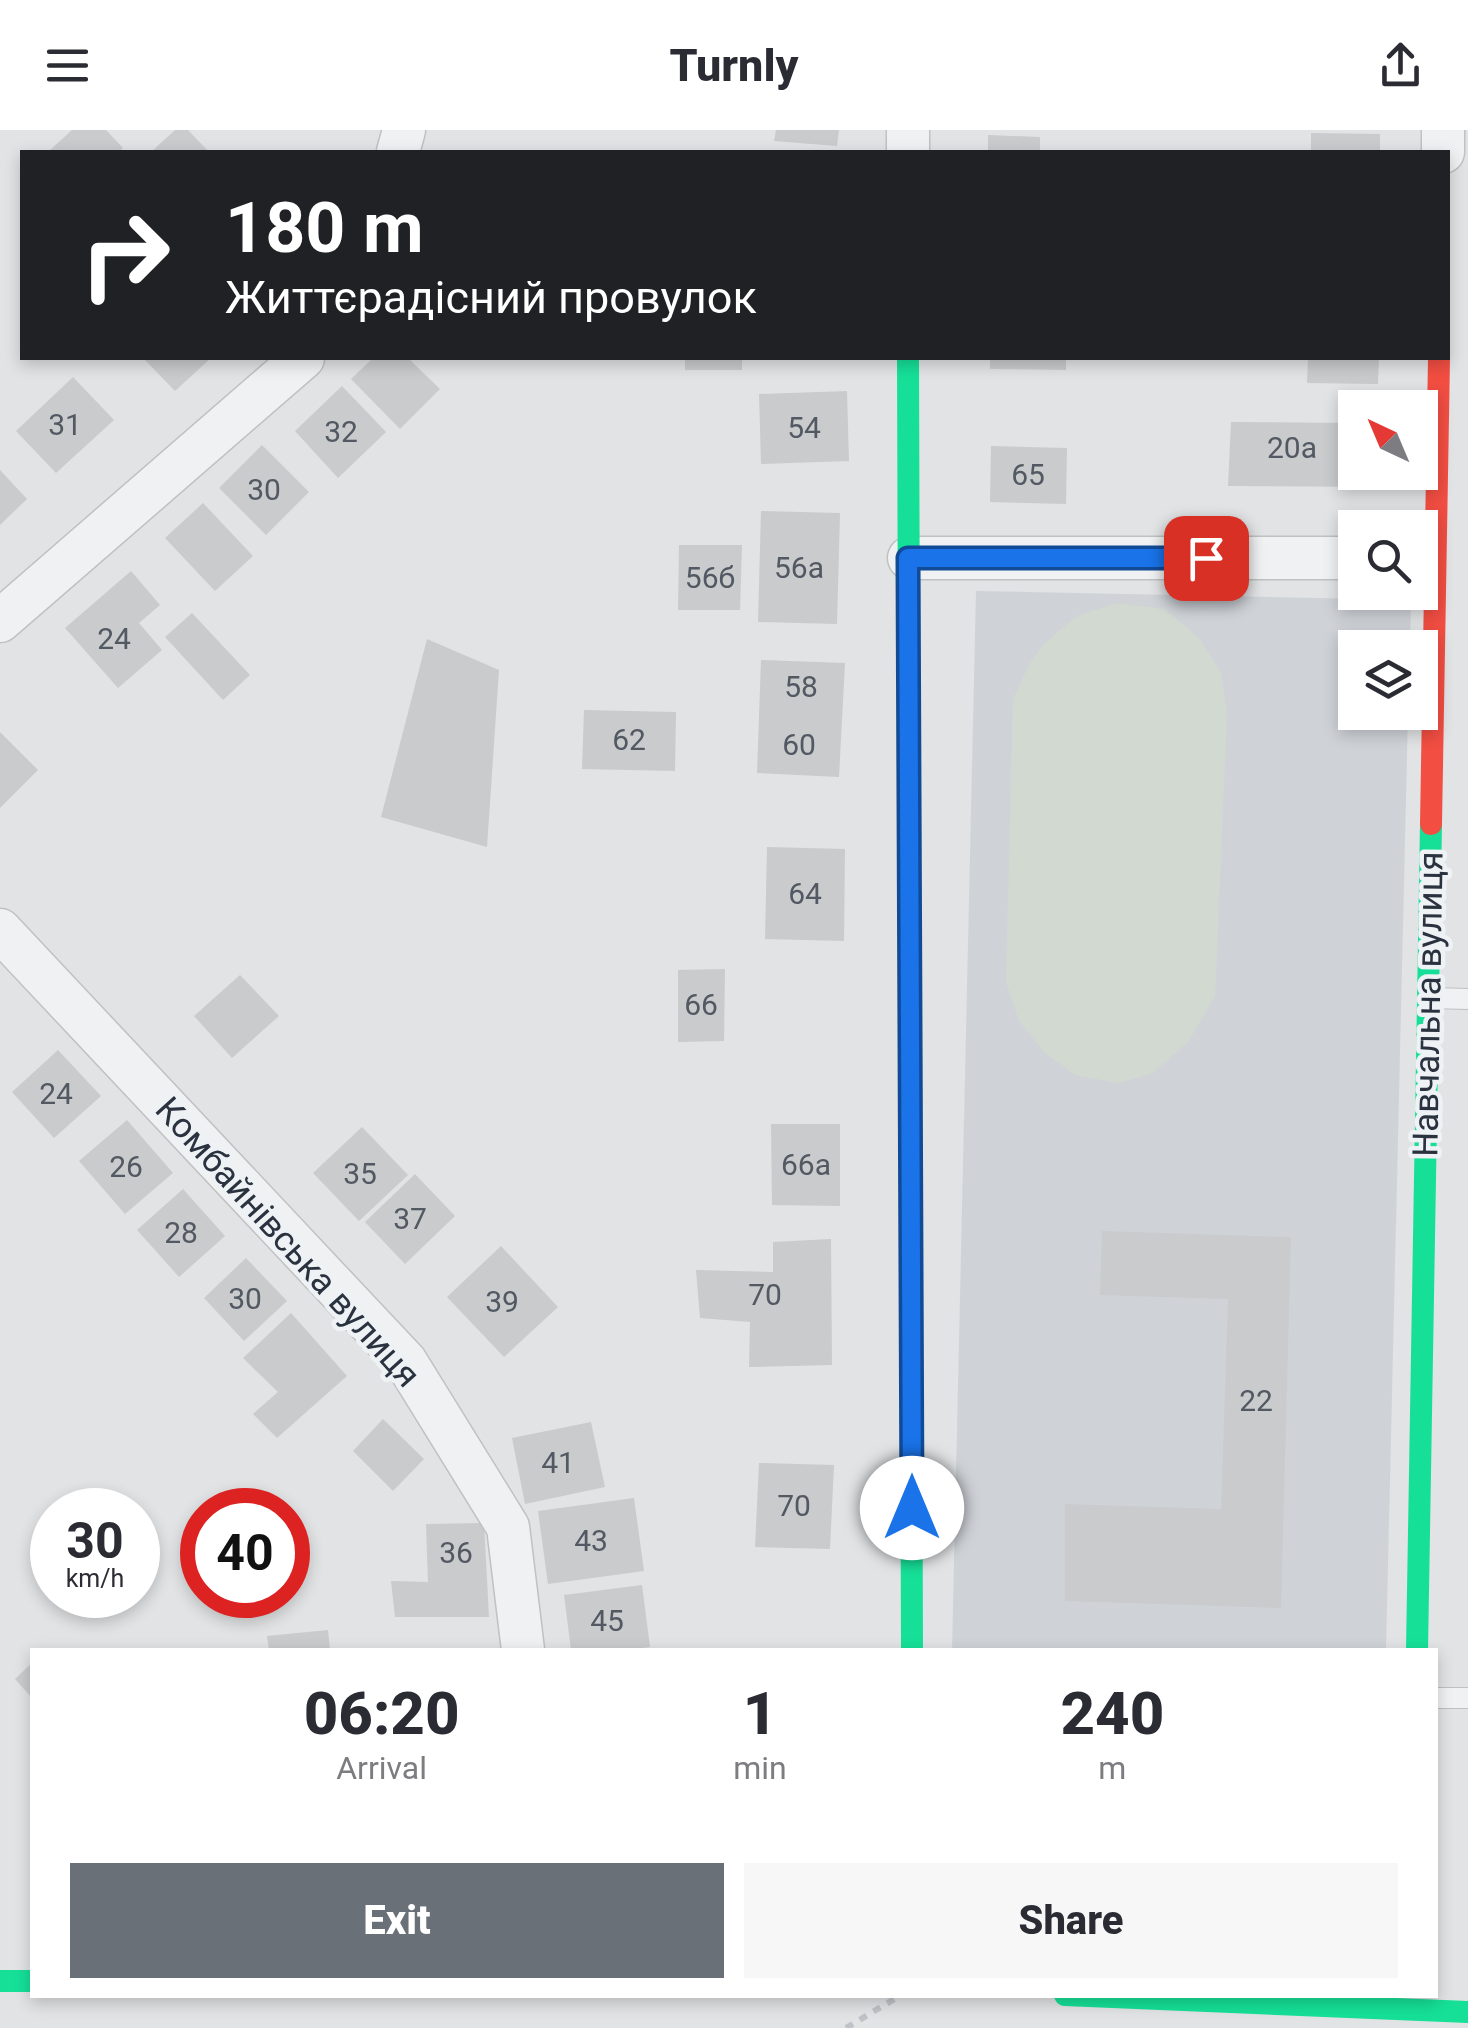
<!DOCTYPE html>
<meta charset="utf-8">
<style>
body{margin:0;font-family:Roboto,sans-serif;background:#f7f7f7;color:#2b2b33;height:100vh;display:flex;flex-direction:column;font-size:38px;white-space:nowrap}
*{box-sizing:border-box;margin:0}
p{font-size:32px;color:#7c7c81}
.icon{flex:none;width:55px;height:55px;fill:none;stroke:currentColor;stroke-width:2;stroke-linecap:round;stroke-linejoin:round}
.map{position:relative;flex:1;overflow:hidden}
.panel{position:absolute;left:30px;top:1518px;width:1408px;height:350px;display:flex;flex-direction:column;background:#fff;border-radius:0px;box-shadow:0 5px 15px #0003}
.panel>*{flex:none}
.banner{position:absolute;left:20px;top:20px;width:1430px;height:210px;border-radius:0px;box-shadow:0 5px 15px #0003;background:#202124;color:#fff;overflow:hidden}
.needle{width:65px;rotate:316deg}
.buttons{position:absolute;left:1338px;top:260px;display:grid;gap:20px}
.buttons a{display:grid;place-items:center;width:100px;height:100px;border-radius:0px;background:#fff;box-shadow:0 5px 15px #0003;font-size:50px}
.speed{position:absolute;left:30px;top:1358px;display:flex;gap:20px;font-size:50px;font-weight:700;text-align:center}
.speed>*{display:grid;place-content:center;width:130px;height:130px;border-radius:50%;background:#fff;box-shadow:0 5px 15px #0003;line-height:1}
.speed small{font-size:25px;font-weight:400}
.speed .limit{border:15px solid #d22;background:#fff;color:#111}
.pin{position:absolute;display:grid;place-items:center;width:85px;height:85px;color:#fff;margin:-42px;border-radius:20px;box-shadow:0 5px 15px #0006}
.me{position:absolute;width:110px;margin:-55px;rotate:0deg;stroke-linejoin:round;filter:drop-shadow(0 0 8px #0008)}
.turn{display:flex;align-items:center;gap:35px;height:210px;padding:0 40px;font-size:45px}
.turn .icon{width:130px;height:130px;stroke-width:2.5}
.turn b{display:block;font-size:70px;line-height:85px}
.eta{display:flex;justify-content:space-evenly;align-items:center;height:170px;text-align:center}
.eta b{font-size:60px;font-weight:800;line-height:70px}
.button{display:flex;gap:20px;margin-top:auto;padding:20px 40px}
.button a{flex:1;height:115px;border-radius:0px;background:#697078;color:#fff;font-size:40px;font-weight:800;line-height:115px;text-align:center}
.button a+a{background:#f7f7f7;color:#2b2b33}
header{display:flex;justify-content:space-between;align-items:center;height:130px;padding:0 40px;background:#fff;font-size:45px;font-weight:800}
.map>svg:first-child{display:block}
.built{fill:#cfd3d8}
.green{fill:#d2d9d1}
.building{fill:#c9cbcd}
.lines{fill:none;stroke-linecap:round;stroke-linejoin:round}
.lane-casing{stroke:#bfc1c3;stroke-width:22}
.street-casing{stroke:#bfc1c3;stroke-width:45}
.path{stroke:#bfc2c6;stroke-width:6;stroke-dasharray:8 8;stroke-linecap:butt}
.lane{stroke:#f0f1f2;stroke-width:20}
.street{stroke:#f0f1f2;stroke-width:42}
.fast{stroke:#16e098;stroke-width:22}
.jam{stroke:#f24e42;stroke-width:22}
.route-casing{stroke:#114b97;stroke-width:25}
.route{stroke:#1a73e8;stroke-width:18}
.labels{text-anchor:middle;stroke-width:9;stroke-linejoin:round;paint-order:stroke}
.number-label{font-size:30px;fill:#525962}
.street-label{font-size:35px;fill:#29323e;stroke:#eef2f5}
</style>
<header><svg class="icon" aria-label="menu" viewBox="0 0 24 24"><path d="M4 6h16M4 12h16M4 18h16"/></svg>Turnly<svg class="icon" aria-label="share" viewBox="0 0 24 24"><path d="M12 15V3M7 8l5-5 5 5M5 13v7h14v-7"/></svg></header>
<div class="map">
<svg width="1468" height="1898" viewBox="0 0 1468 1898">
<rect width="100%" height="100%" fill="#e1e3e5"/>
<path class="built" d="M976,461l435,9 -1,47 -55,1v64l53,1 -22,937h-434z"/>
<path class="green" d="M1117,473l48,6 34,29 22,35 6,40 -12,283 -27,46 -35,31 -35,10 -43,-8 -32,-24 -24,-30 -13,-39 7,-283 16,-34 15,-21 33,-28z"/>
<path class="building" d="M72,0h34l17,18 -4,4h-71z
M175,0h13l21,22h-58z
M776,0h63l-2,16 -63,-5z
M1311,3l69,1v18h-69z
M988,5l52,2v15h-52z
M143,228h68l-36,33z
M373,228h35l32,31 -40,40 -49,-50z
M685,228h57v12h-57z
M990,228h76v12l-76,-1z
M1308,228h71l-1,26 -71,-1z
M73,247l41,43 -58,53 -40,-42z
M342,256l44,46 -48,46 -43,-47z
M847,261l2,70 -88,3 -2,-70z
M1231,292l124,1v49h34l-1,15 -160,-1z
M262,315l47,47 -43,43 -47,-47z
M991,316l76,2 -1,56 -76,-2z
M0,340l27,29 -27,26z
M203,373l50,53 -38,35 -50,-53z
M761,381l79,2 -3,111 -79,-2z
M679,415h63l-2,65h-62z
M131,441l29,34 -21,18 23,27 -44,38 -53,-60z
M192,483l58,62 -27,25 -58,-63z
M427,509l72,31 -12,177 -106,-30z
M761,530l84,3 -6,114 -82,-4z
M584,580l92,2 -1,59 -93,-2z
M0,602l38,38 -38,38z
M767,717l78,2 -1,92 -79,-2z
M725,839l-1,72 -46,1v-72z
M240,845l39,41 -47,42 -38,-42z
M58,920l43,46 -47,42 -42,-46z
M127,990l46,53 -48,41 -46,-53z
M771,994h69v82l-68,-1z
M362,997l46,48 -49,46 -46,-48z
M415,1044l40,42 -50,48 -40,-42z
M183,1059l42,47 -46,41 -42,-47z
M1102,1101l189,6 -10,371 -216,-7v-97l156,5 7,-210 -128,-4z
M831,1109l1,126 -83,2 1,-45 -50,-4 -4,-48 77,2v-30z
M501,1116l57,61 -54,50 -57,-60z
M246,1128l41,43 -43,40 -40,-43z
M291,1183l56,63 -70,62 -24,-24 25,-22 -35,-34z
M383,1289l41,40 -31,32 -40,-40z
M591,1292l14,65 -80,17 -13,-66z
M759,1333l75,2 -4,84 -75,-2z
M634,1368l10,73 -96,13 -10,-73z
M484,1393l5,94h-94l-4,-36 37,1 -2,-58z
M642,1455l8,62 -22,3h-57l-7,-55z
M328,1500l2,20h-61l-2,-14z
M32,1533v35l-17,-19z"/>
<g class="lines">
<defs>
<path id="lane" d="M1430,868l38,1
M1435,1568h33"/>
<path id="street" d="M908,0v22
M398,22l6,-22
M1443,22v-22
M909,428h446
M0,491l303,-263
M0,800l406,432 102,165 15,123"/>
</defs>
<use href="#lane" class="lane-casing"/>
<use href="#street" class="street-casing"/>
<path class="path" d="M846,1898l55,-33"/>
<use href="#lane" class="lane"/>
<use href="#street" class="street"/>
<path class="fast" d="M908,228l4,1292
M1417,1520l14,-826
M0,1851h32
M1065,1865l403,17"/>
<path class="jam" d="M1431,694l8,-466"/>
</g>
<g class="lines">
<defs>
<path id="route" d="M912,1378l-4,-950h298"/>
</defs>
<use href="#route" class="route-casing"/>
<use href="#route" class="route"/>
</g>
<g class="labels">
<g class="number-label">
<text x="65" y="305">31</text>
<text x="804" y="308">54</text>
<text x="341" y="312">32</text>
<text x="1292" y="328">20а</text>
<text x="1028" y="355">65</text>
<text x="264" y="370">30</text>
<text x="799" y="448">56а</text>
<text x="710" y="458">56б</text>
<text x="114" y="519">24</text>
<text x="801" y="567">58</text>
<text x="629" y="620">62</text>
<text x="799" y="625">60</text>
<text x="805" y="774">64</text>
<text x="701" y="885">66</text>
<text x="56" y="974">24</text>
<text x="806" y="1045">66а</text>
<text x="126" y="1047">26</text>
<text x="360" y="1054">35</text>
<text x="410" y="1099">37</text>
<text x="181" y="1113">28</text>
<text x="765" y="1175">70</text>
<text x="245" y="1179">30</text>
<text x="502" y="1182">39</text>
<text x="1256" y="1281">22</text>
<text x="558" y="1343">41</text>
<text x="794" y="1386">70</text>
<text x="591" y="1421">43</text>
<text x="456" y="1433">36</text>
<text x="607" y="1501">45</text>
</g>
<g class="street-label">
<text transform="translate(1428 874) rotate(-89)" y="12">Навчальна вулиця</text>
<text transform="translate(288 1112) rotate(48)" y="12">Комбайнівська вулиця</text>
</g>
</g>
</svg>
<div class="buttons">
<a><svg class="needle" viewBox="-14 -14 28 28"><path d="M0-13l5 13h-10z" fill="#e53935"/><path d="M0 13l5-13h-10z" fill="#7c7c81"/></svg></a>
<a><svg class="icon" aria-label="search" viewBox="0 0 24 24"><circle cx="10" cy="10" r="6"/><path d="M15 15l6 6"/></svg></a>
<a><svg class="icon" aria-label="layers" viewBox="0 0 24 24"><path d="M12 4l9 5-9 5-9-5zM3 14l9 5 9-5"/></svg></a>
</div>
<div class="speed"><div>30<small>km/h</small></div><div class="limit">40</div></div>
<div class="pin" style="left:1206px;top:428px;background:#d93025"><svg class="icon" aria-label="arrive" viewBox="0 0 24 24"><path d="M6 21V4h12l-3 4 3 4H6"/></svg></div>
<svg class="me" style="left:912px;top:1378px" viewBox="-20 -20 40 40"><circle r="19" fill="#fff"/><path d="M0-13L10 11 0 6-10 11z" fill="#1a73e8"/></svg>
<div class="banner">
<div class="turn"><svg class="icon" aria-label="right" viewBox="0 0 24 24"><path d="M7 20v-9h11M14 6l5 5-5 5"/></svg><div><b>180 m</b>Життєрадісний провулок</div></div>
</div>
<section class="panel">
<div class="eta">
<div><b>06:20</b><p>Arrival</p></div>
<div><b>1</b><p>min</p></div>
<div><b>240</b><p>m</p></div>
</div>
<div class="button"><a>Exit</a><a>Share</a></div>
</section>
</div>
